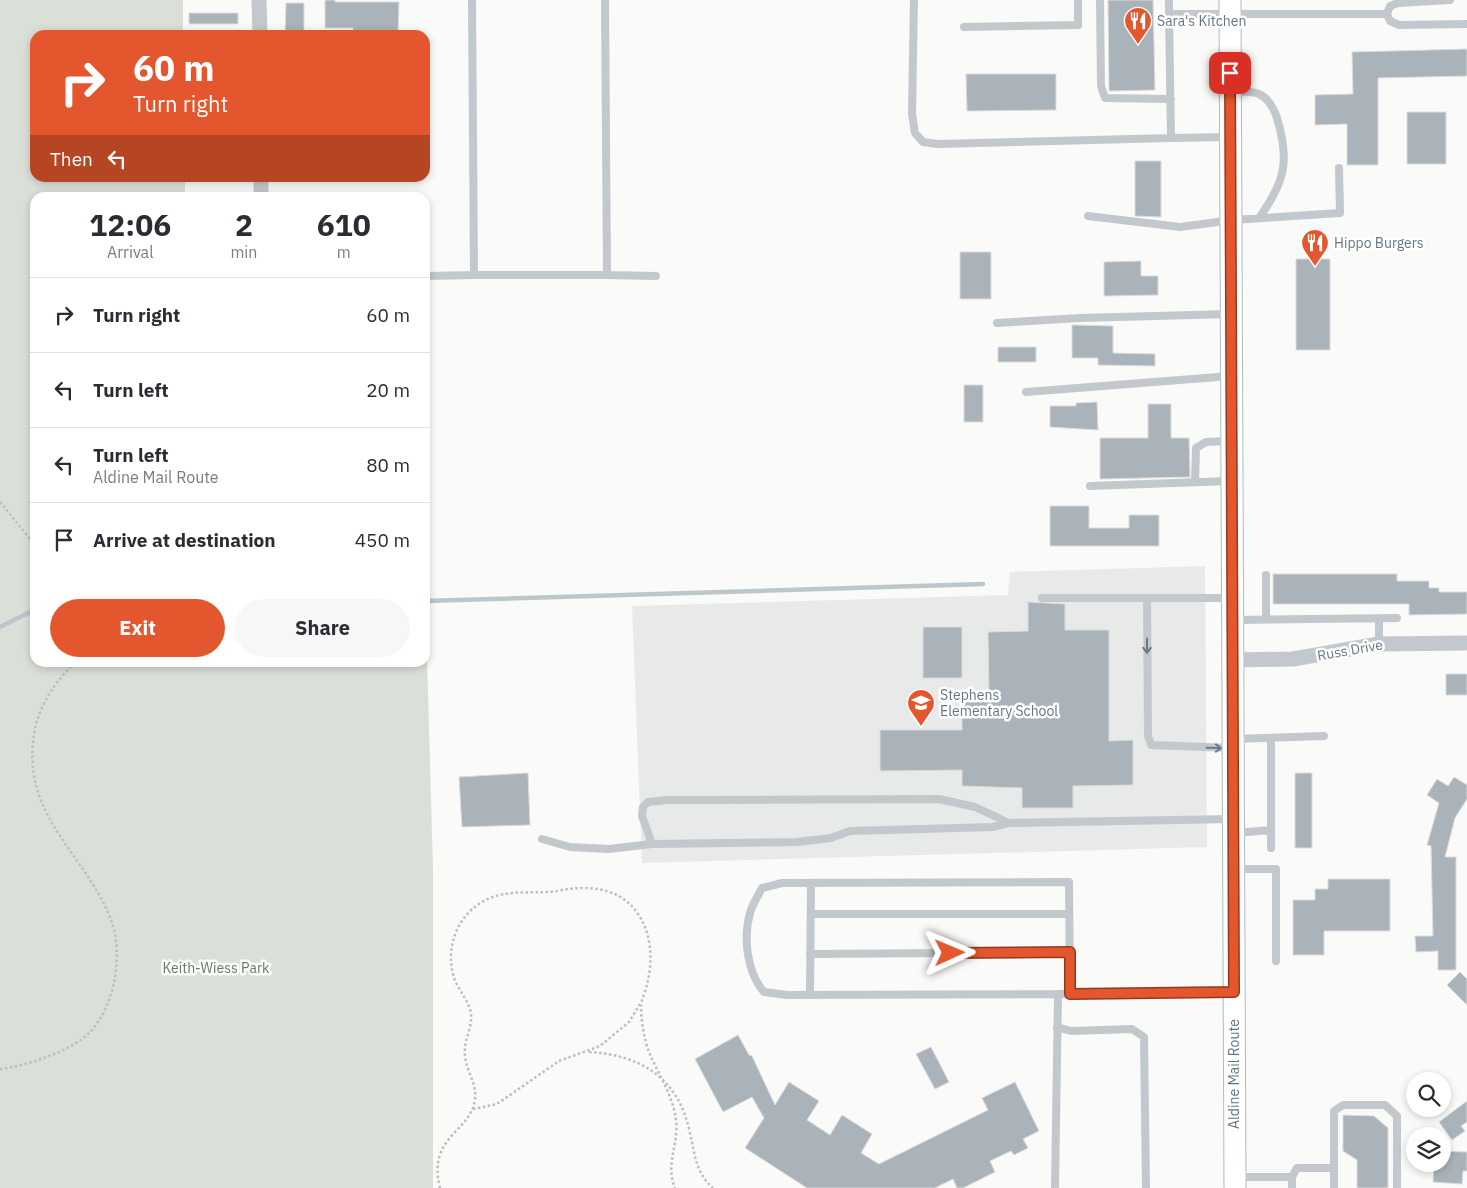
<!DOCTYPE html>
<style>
body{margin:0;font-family:"IBM Plex Sans",sans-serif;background:#f7f7f7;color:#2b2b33;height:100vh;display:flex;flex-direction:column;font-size:19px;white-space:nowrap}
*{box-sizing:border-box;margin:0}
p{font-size:16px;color:#7c7c81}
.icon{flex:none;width:28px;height:28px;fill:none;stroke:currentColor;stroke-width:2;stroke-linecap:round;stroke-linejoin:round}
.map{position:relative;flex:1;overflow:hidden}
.sheet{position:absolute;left:30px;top:192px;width:400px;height:475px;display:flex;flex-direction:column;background:#fff;border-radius:15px;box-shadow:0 2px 8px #0003}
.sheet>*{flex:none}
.top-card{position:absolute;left:30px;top:30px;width:400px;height:152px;border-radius:15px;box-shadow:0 2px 8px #0003;background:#e4572e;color:#fff;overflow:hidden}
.fabs{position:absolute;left:1406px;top:1072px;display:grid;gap:10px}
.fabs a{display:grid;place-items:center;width:45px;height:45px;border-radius:50%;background:#fff;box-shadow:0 2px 8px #0003;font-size:25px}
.pin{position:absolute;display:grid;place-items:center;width:42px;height:42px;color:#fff;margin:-21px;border-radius:10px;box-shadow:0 2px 8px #0006}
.me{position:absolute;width:55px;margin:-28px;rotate:89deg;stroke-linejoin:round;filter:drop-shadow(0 0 4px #0008)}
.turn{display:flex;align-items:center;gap:18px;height:105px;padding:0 20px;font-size:22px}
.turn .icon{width:65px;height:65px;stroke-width:2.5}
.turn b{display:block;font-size:35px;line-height:42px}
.then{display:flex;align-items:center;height:48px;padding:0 20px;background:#0003;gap:10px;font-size:19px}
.eta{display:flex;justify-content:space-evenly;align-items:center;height:85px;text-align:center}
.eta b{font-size:30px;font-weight:800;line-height:35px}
.action{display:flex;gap:10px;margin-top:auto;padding:10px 20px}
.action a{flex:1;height:58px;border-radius:30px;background:#e4572e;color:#fff;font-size:20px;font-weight:800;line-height:58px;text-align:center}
.action a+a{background:#f7f7f7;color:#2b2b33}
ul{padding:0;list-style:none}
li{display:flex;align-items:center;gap:15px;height:75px;padding:0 20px;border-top:1px solid #e1e1e2}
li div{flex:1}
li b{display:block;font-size:19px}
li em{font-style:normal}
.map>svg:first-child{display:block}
.built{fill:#e8e9e9}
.green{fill:#dadfd7}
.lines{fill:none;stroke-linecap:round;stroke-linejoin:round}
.stream{stroke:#bbc7cb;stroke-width:4.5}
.building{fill:#aab3b9;stroke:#dcdcda}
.secondary-casing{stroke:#b3babf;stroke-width:23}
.path{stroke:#bbbfc2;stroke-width:2.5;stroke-dasharray:2.5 2.5;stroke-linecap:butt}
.service{stroke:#c3c8cc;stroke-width:8}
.minor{stroke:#c3c8cc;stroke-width:15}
.secondary{stroke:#fff;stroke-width:21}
.oneway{stroke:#6a7a87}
.route-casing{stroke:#94391e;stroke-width:12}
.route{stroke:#e4572e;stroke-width:9}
.labels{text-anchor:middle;stroke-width:5;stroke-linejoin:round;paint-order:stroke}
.poi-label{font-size:14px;fill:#657683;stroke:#fff;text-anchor:start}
.street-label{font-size:14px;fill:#657683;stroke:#fff}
.park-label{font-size:14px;fill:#687a64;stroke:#fff}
</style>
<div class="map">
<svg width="1467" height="1188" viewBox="0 0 1467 1188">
<rect width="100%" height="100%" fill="#fafaf8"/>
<path class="built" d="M1205,566l2,281 -565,16 -10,-257 376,-11 2,-23z"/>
<path class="green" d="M0,0h183v35h-148v143h150v19l-150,1v464h390v-74l8,281v319h-433z"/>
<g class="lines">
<path class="stream" d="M425,601l558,-17
M0,627l28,-14h7"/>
</g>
<path class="building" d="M325,0h10v2h64l-1,33h-45v-7h-28z
M1108,0h45l2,90 -46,1z
M286,3h18v31h-19z
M189,13h49v11h-49z
M1467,49v27l-89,2v87h-31v-41l-32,1v-30l38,-1 -1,-42z
M966,74h90v36l-89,1z
M1407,112h39v52h-39z
M1135,161h26v56l-26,-1z
M960,252h31v47h-31z
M1296,259h34v91h-34z
M1141,261v15h17v19l-54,1v-34z
M1072,325l41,1v27l42,1v12l-57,-1v-7h-26z
M998,347h38v15h-38z
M964,385h19v37h-19z
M1097,402l1,28 -48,-3v-21h26v-3z
M1148,404h23v34h18l1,39 -90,2v-41h48z
M1050,506h39v22h40v-13h30v31h-109z
M1273,574h124v7h32v7h10v4h28v22l-58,1v-11h-136z
M1028,602l37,2v26h44v111l24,-1v45l-60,1v22h-51v-20l-60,-2v-16l-82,1v-41h82v-33l27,-1 -1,-64 40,-1z
M923,627h39v51h-39z
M1446,674h21v21h-21z
M528,773l2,52 -68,2 -3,-50z
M1295,773h17v75h-17z
M1454,777l13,8v14l-12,19 -10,39h11v113h-18v-19l-22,1 -1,-16h18l-2,-90 -4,-1 12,-42 -12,-8 10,-16 11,7z
M1328,879h62v52h-66v24h-31v-55h22v-11h13z
M1460,972l7,7v26l-20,-20z
M738,1035l11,20 3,1 23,49 14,-23 30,19 -12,19 23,15 12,-20 30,19 -11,19 18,11 109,-54 -6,-12 33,-16 24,49 -16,8 5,9 -14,7 -3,-4 -21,10 5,11 -32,16h-6l-4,-9 -18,9h-128l-62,-40 19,-30 -12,-21 -29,15 -28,-53z
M931,1047l18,35 -14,7 -19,-35z
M1467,1101v21l-6,4 4,5 -13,9 -13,-18z
M1343,1115l31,1 14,12v60h-31v-28l-14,-9z
M1442,1151l25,1v19h-4l-1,13 -29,-2 1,-18h8z"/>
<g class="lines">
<defs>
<path id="secondary" d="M1230,0l5,1188"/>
</defs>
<use href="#secondary" class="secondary-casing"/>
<path class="path" d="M0,502l35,43
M589,1052c53,3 90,27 101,81 5,21 5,39 23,55
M0,1069c26,-3 72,-18 90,-37 26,-27 34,-81 20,-115 -29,-69 -91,-103 -75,-188 5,-25 22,-50 41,-67
M473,1109l24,-5 62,-43 41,-15 29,-24 11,-18
M440,1188c-13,-53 31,-55 35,-89 2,-16 -9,-28 -10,-44 -2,-16 10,-30 5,-46 -4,-12 -14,-22 -17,-35 -8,-32 8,-66 40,-77 22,-8 46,-2 69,-7 28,-5 59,-2 76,24 14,20 15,47 9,70 -1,7 -6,16 -6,22 0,14 3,33 8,46 9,22 24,43 27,68 3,24 -11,44 -1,68"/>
<path class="service" d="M472,0l2,275h133l-2,-275
M914,0l-2,114 3,19 8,9 14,2 234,-6
M1100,0l1,86 4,12 66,1
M1169,0v14
M1450,0l-52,3 -8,3 -3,8 3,7 9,4 68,-1
M964,27l114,-2v-25
M1233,91c8,1 19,0 26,3 9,4 15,15 18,24 13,43 8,64 -18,100
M1230,137l-59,1 -2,-124h218
M1088,216l92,11 52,-7 108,-7 -1,-45
M607,275l49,1
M428,276l46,-1
M997,323l83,-5 150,-4
M1026,392l205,-16
M1195,482l1,-34 10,-6 24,-1
M1090,486l140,-5
M1266,575v44
M1042,598h188
M1147,598l1,138 3,9 80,3
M1234,620l163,-2
M1379,644v-25
M1271,738v110
M1234,739l90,-3
M939,799l36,8 34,16 -16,4 -143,4 -19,7 -34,4 -145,2 -10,-28 1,-9 5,-5 20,-2z
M1009,823l223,-4
M1235,833l36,-3
M542,839l28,8 39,2 43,-5
M1235,869h41v92
M811,914h258
M810,954l260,-2
M1058,994l-271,1 -23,-3c-17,-19 -21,-54 -14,-79 2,-8 8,-17 12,-25l20,-5 287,-1 1,112
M810,995l1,-112
M1057,1027l14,4 61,-2 12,8 2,151
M1334,1168v-57l9,-6h42l12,11v72
M1237,1177h55l5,-9h37v20
M1292,1177v11
M1055,1188l3,-194 176,-2"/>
<path class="minor" d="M259,0l1,35
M261,178v20
M1232,660l61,-1 86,-15 88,-1"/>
<use href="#secondary" class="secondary"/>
</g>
<defs><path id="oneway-shaft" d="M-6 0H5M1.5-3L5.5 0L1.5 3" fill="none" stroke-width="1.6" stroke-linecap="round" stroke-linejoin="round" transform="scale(1.25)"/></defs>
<g class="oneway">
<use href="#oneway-shaft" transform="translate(1147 646) rotate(90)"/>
<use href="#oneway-shaft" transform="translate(1214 748) rotate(1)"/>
</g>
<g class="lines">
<defs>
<path id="route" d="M950,953l120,-1v42l164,-2 -4,-919"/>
</defs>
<use href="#route" class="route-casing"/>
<use href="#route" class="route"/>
</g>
<defs>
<symbol id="restaurant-pin" viewBox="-11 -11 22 30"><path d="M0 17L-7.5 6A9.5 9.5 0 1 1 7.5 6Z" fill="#e4572e" stroke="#fff"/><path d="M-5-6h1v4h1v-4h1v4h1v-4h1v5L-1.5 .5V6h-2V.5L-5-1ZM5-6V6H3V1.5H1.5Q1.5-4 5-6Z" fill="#fff"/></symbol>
<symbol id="school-pin" viewBox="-11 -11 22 30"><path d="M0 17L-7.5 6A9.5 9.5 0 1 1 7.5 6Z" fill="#e4572e" stroke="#fff"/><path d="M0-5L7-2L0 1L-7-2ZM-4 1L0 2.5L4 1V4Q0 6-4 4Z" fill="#fff"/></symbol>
</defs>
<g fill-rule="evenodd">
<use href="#restaurant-pin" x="1122" y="5" width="32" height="43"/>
<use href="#restaurant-pin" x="1299" y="227" width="32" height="43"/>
<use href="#school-pin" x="905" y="687" width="32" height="43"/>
</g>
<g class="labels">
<g class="poi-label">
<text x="1157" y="26">Sara's Kitchen</text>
<text x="1334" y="248">Hippo Burgers</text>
<text x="940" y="700">Stephens<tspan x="940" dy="16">Elementary School</tspan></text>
</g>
<g class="street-label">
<text transform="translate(1350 650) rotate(-10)" y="5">Russ Drive</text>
<text transform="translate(1234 1074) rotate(-90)" y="5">Aldine Mail Route</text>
</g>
<g class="park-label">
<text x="216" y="973">Keith-Wiess Park</text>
</g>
</g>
</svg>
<div class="fabs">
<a><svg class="icon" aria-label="search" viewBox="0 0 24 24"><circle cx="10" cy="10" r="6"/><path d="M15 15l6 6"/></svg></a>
<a><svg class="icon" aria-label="layers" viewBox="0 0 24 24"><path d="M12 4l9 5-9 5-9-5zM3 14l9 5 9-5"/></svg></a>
</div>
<div class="pin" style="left:1230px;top:73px;background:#d93025"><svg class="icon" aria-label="arrive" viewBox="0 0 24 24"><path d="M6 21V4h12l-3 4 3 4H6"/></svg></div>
<svg class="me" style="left:950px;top:953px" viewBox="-20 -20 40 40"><path d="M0-17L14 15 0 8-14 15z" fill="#e4572e" stroke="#fff" stroke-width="4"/></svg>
<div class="top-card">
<div class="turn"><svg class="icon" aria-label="right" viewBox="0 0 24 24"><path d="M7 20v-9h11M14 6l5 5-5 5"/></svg><div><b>60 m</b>Turn right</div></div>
<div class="then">Then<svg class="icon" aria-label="left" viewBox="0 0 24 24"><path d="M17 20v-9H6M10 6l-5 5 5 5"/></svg></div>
</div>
<section class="sheet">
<div class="eta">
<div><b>12:06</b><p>Arrival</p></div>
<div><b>2</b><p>min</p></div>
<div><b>610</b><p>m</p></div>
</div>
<ul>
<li><svg class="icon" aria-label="right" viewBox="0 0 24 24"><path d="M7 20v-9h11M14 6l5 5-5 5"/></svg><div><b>Turn right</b></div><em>60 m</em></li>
<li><svg class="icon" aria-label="left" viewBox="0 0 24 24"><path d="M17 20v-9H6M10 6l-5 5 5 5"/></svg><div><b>Turn left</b></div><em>20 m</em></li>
<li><svg class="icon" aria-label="left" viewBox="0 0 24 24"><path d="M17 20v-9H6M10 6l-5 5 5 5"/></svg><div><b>Turn left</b><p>Aldine Mail Route</p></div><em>80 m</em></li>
<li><svg class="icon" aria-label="arrive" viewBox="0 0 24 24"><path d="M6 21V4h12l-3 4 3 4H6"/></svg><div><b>Arrive at destination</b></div><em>450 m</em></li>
</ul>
<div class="action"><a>Exit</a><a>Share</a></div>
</section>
</div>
